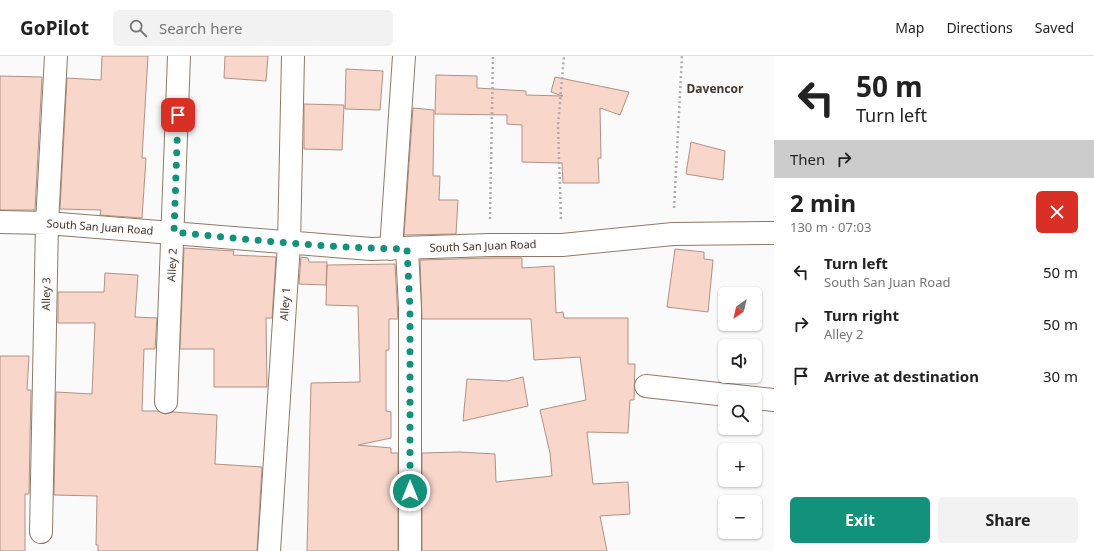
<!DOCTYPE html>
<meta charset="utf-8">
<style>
body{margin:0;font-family:"Noto Sans",sans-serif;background:#f2f2f2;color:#222;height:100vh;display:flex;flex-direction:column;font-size:15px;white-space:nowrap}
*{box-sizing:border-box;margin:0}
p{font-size:13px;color:#767676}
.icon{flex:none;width:22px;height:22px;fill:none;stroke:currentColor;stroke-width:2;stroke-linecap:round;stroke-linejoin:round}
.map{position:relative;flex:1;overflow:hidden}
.drawer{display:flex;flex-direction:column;background:#fff;width:320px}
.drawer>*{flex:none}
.top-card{background:#fff;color:#222;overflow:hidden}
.needle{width:26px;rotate:214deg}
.tools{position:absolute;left:718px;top:231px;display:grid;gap:8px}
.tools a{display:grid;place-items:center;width:44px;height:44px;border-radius:6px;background:#fff;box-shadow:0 1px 3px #0004;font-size:20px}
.pin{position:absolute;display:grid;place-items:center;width:34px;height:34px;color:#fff;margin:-17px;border-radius:8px;box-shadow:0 2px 6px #0006}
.me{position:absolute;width:44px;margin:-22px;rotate:0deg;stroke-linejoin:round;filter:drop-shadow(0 0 3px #0008)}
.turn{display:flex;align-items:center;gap:14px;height:84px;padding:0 16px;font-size:18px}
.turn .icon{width:52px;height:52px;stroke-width:2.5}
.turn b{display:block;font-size:28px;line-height:34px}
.then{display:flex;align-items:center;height:38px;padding:0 16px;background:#0003;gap:8px;font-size:15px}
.round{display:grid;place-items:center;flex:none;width:42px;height:42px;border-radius:6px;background:#f2f2f2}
.overview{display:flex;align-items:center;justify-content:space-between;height:68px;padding:0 16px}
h1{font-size:24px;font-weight:700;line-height:30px}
.button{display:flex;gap:8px;margin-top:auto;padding:8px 16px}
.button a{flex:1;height:46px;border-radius:6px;background:#12927a;color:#fff;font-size:16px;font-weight:700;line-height:46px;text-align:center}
.button a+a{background:#f2f2f2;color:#222}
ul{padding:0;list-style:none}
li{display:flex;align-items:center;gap:12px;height:52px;padding:0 16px}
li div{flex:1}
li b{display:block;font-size:15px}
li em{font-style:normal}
header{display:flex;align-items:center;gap:24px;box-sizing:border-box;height:56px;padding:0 20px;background:#fff;border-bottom:1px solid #e0e0e0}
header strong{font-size:19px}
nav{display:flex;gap:22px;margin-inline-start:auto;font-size:14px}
.search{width:280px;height:36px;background:#f2f2f2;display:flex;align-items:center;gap:10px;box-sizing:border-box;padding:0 14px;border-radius:6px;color:#767676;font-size:15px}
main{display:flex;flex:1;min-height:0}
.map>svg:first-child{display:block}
.building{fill:#f8d6ca;stroke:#b19186}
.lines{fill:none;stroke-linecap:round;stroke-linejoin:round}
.minor-casing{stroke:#927966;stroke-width:24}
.path{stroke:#b0aba7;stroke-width:2.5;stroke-dasharray:2 3;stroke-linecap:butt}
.minor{stroke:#fff;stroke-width:22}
.route{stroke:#12927a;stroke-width:7;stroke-dasharray:0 12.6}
.labels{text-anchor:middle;stroke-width:3;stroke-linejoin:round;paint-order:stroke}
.street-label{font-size:11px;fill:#43372f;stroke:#fafafa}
.neighbourhood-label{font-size:12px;font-weight:bold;fill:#43372f;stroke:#fafafa}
</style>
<header>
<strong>GoPilot</strong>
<div class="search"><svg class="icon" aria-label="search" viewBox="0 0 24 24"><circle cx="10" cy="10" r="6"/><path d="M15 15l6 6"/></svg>Search here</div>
<nav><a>Map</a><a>Directions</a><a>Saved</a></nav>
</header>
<main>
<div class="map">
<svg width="774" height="495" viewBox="0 0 774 495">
<rect width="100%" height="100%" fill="#fafafa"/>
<path class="building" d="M102,0h46l-6,102h4l-4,60 -42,-3 1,-5 -41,-1 7,-131 34,2z
M225,0h43l-2,25 -42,-3z
M346,13l37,2 -3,39 -35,-1z
M436,19l41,1v12l49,3v4l37,1 -12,-4 4,-15 74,15 -9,23 -20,-7 1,50h-3l1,25h-36l-1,-20 -40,-1v-37l-15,-1v-9l-72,-1z
M0,20l42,1 -7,133h-35z
M304,48l40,1 -2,45 -38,-1z
M413,52l21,2 -1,66h7l-1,24h19l-2,34 -52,1z
M691,86l34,9 -2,29 -37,-6z
M184,192l50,3 -1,4 43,2 -4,61h-6l1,69h-53v-38h-34z
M675,193l29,3v7l9,1 -5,52 -41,-5z
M301,201l7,1 1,4h18l-1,23 -27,-1z
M490,202h32v10l32,-2 2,47 7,-1 1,6h64v46h7l-1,36h-4l-2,33 -41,-1 6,52 35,-2 2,32 -30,2 7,35h-185v-98l38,-1 35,2 1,28 56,-6 -2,-23 -10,-43 46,-10 -6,-43 -46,3 -3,-41h-109l-2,-59z
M395,208l3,55h-9v31h-3v61l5,1v26l-33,7 33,3v5h7v98h-91l4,-168 49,-1 -2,-76 -32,-1 1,-40z
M105,217l33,2 -3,42 22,1 -2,31h-11l-2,62h16l7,3 8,-2 44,3 -2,49 47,3 -5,84h-159v-6h-2l1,-49 -43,-1 2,-103 36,2 3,-71h-37v-31h46z
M0,300h29l-2,34h4l-2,104h-4v57h-25z
M523,321l5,29 -65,15 4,-42 40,2z"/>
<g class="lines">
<defs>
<path id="minor" d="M0,166l47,1 324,26 119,-4h72l111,-11 101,-1
M391,193l13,-193
M407,193l3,59v243
M646,330l108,12
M755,342l19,2
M166,346l13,-346
M41,476l6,-309 9,-167
M269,495l20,-307 4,-188"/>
</defs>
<use href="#minor" class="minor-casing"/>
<path class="path" d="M674,152l8,-152
M490,163l3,-163
M561,163l-3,-94 6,-69"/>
<use href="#minor" class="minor"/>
</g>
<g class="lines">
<path class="route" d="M178,59l-4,117c78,8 155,16 233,17l3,59v183"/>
</g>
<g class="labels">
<g class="street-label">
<text transform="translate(100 171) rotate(4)" y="4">South San Juan Road</text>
<text transform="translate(483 190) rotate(-2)" y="4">South San Juan Road</text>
<text transform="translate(172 209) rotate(-87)" y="4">Alley 2</text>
<text transform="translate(46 238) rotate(-89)" y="4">Alley 3</text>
<text transform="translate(285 248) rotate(-86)" y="4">Alley 1</text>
</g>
<g class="neighbourhood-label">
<text x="715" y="37">Davencor</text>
</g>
</g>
</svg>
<div class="tools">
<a><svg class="needle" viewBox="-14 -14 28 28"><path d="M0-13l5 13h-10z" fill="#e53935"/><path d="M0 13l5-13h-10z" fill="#767676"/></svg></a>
<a><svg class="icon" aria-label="sound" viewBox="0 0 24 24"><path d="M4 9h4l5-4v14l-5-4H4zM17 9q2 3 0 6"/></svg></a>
<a><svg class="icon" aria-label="search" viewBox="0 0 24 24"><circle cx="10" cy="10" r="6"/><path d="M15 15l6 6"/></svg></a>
<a>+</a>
<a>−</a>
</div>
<div class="pin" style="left:178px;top:59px;background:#d93025"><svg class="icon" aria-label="arrive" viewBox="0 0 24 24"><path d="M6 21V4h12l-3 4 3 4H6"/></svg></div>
<svg class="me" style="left:410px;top:435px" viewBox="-20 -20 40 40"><circle r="17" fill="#12927a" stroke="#fff" stroke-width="3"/><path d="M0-11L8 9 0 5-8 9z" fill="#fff"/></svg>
</div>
<section class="drawer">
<div class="top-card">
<div class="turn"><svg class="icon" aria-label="left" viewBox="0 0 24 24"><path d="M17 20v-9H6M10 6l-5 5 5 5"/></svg><div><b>50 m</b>Turn left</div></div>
<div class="then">Then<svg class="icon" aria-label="right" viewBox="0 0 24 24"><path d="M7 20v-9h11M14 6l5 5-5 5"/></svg></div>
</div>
<div class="overview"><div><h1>2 min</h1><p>130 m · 07:03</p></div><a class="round" style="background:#d93025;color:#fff"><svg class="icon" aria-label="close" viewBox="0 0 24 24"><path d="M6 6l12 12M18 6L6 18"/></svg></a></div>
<ul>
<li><svg class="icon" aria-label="left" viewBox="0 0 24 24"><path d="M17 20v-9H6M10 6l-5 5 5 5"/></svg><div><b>Turn left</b><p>South San Juan Road</p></div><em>50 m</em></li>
<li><svg class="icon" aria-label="right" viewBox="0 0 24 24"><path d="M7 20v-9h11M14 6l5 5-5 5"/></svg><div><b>Turn right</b><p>Alley 2</p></div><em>50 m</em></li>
<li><svg class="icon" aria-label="arrive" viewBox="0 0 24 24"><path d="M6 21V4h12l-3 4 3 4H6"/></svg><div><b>Arrive at destination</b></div><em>30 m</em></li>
</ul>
<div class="button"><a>Exit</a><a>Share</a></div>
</section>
</main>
